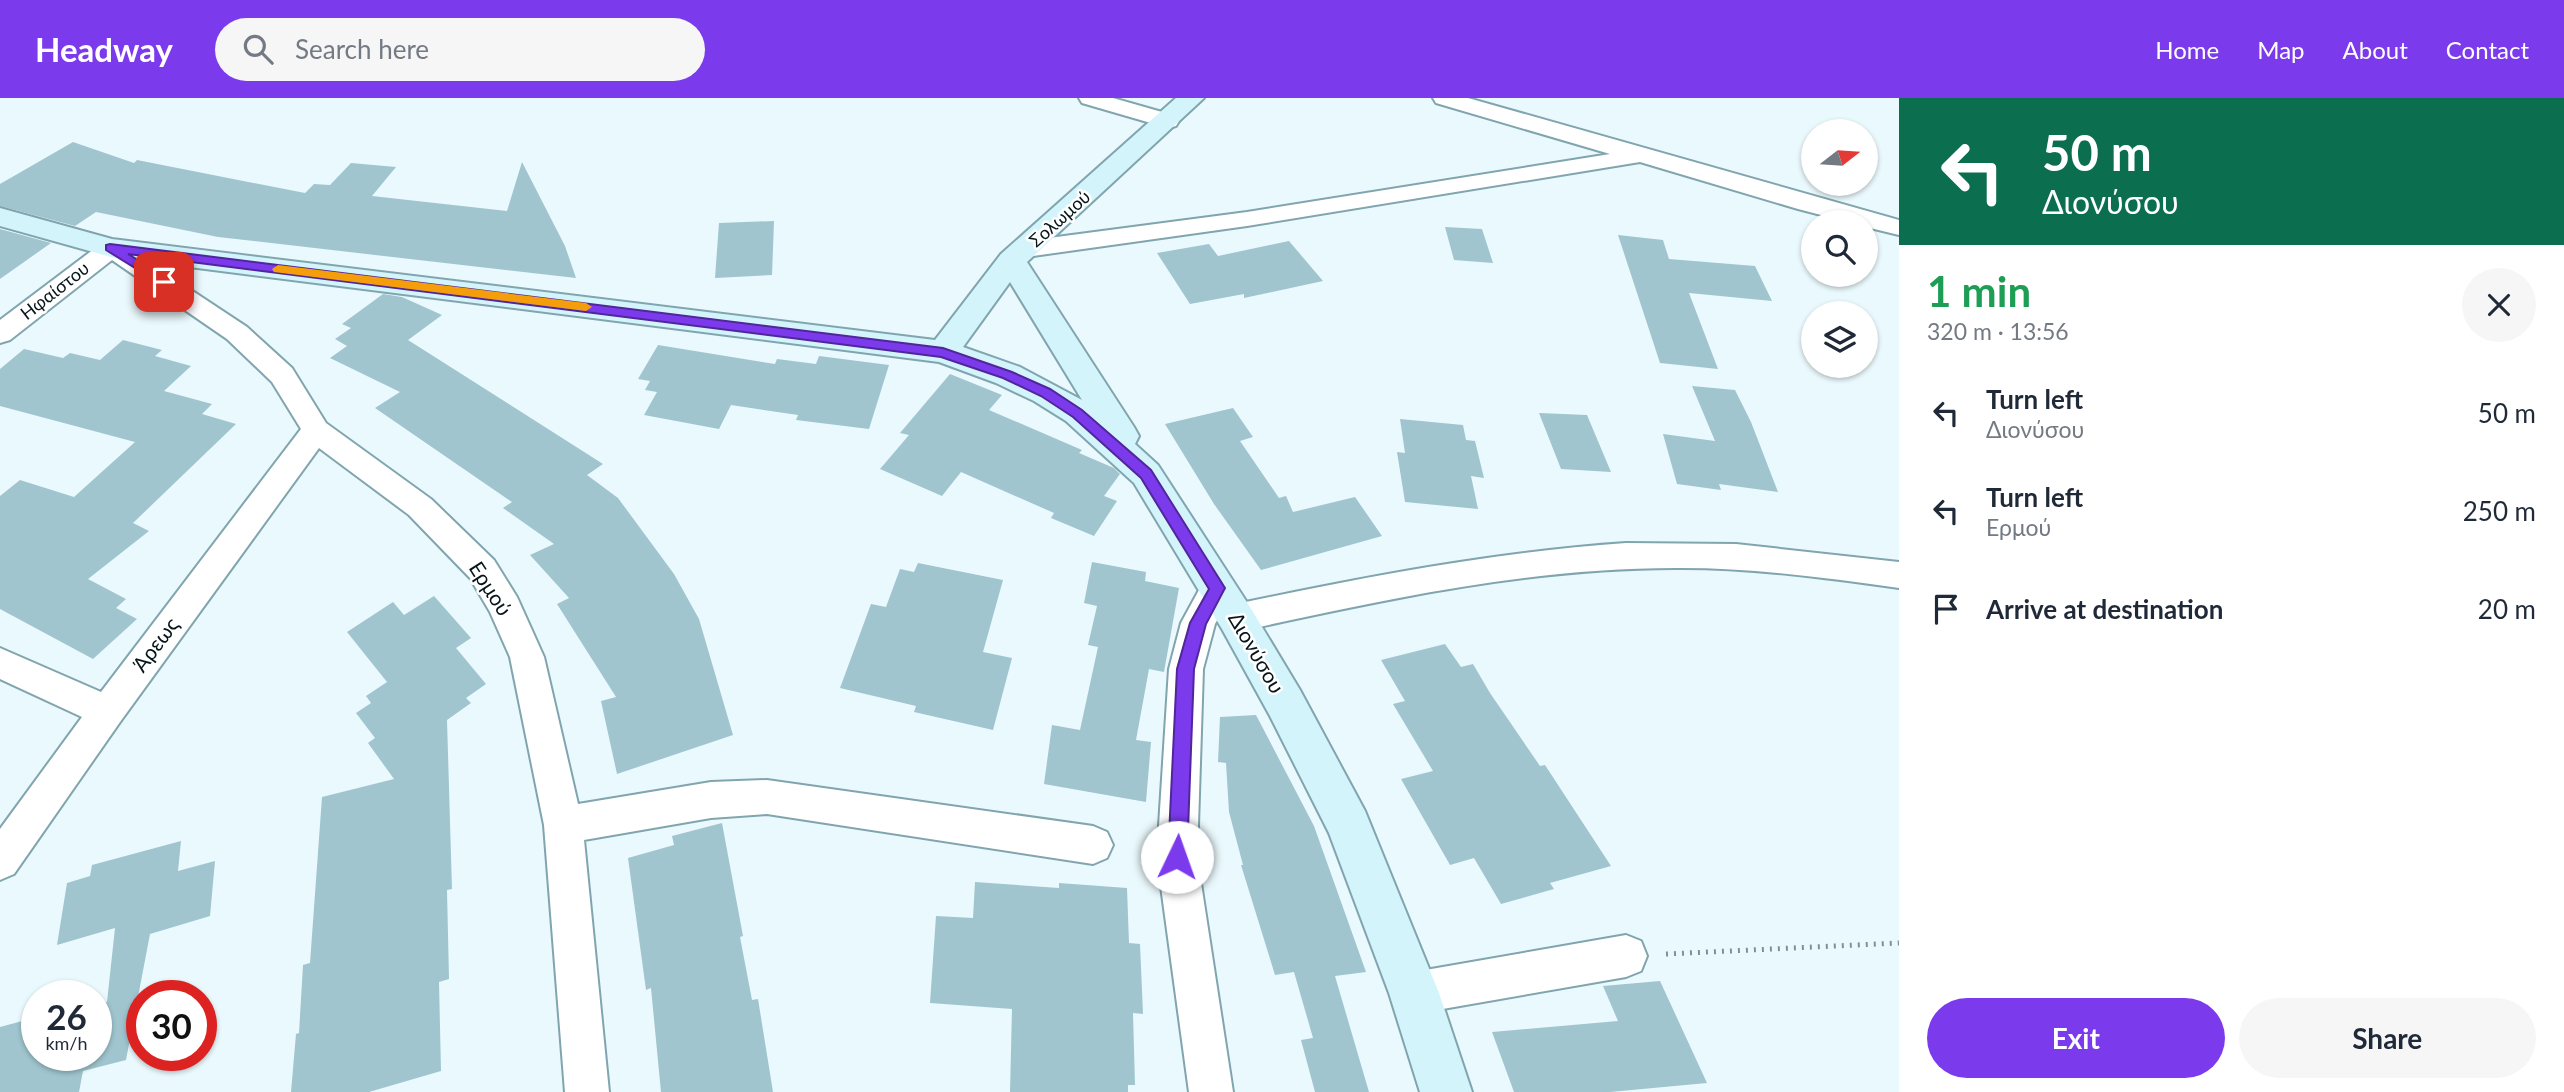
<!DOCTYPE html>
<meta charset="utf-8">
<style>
body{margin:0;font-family:Lato,sans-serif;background:#f6f6f7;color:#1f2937;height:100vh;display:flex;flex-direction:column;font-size:26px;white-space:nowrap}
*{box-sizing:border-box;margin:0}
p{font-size:23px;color:#747a83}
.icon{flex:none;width:38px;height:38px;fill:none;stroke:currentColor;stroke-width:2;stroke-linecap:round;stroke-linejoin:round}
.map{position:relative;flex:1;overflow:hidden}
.panel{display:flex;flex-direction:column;background:#fff;width:665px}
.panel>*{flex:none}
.guide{background:#0b6e4f;color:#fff;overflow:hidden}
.needle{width:46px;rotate:73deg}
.buttons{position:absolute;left:1801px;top:21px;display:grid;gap:14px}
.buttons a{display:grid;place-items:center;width:77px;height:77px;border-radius:50%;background:#fff;box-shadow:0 2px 5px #0004;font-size:35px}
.speed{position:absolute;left:21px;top:882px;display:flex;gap:14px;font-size:35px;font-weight:700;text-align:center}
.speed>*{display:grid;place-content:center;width:91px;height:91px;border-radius:50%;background:#fff;box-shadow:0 2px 5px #0004;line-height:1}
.speed small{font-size:18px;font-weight:400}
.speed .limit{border:10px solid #d22;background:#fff;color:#111}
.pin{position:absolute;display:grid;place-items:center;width:60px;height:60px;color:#fff;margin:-30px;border-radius:14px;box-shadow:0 4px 10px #0006}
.me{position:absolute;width:77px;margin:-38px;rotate:3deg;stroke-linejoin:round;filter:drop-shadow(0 0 5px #0008)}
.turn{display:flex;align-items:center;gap:24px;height:147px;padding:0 28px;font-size:32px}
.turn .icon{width:91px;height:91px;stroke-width:2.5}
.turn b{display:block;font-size:49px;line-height:60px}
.round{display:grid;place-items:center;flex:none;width:74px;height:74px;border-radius:37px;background:#f6f6f7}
.summary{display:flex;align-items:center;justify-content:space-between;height:119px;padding:0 28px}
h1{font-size:42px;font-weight:700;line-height:52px;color:#1e9e55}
.action{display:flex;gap:14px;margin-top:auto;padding:14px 28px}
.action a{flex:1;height:80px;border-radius:42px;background:#7c3aed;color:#fff;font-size:28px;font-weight:700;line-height:80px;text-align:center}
.action a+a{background:#f6f6f7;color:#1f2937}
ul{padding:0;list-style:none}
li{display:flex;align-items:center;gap:21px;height:98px;padding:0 28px}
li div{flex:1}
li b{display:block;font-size:26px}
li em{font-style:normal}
header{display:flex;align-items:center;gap:42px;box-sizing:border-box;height:98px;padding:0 35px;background:#7c3aed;color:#fff}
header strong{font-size:33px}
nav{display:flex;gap:38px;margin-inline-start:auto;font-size:24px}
.search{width:490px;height:63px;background:#f6f6f7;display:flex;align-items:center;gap:18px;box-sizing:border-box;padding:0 24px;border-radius:38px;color:#747a83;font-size:26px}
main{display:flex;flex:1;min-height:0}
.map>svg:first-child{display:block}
.building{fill:#a0c5cf}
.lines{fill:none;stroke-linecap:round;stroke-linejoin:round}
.street-casing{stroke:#81a5ae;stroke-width:4}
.secondary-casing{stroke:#81a5ae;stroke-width:4}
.path{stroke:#829094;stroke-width:5;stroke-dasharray:2 6;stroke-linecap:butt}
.street{fill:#fff;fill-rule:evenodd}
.secondary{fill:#d4f4fc;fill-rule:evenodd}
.route{fill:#7c3aed;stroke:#51269a;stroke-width:2}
.slow{fill:#f59e0b}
.labels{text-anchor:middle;stroke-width:5;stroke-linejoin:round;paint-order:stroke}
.far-street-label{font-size:18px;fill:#071518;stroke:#fff}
.street-label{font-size:21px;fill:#071518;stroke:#fff}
</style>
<header>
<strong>Headway</strong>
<div class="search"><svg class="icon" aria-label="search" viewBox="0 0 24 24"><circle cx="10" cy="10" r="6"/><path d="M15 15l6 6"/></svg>Search here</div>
<nav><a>Home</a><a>Map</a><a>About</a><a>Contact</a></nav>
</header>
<main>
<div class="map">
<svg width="1899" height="994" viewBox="0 0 1899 994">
<rect width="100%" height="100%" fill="#eaf9fd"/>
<path class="building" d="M73,44l61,21 3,-3 168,33 9,-9 16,1 21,-22 45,4 -24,29 135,15 15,-49 43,84 11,32 -358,-41 -122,-25 -21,14 -75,-20v-22z
M774,123l-2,54 -57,3 4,-55z
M1445,129l37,2 11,34 -39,-3z
M0,131l51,14 -51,36z
M1618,137l45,5 6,19 86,7 17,35 -83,-8 29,76 -58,-6z
M1289,143l34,40 -79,17v-4l-54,10 -33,-51 52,-9 9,12z
M383,196l19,3 40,18 -34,25 195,124 -16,11 31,23 56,76 25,45 34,116 -116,39 -16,-73 15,-4 -59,-93 12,-6 -39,-43 24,-11 -51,-36 9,-6 -137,-94 25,-16 -70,-34 17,-12 -12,-7 16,-11 -9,-4z
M123,242l39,10 -7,6 36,10 -27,25 48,13 -10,10 34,10 -103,99 16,8 -61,48 38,20 -10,9 21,11 -44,40 -93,-50v-113l20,-16 54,17 61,-55 -135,-36v-37l24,-20 39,9 7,-5 30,7z
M658,247l117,19 2,-5 39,5 3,-8 70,9 -20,64 -73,-9 2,-5 -67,-10 -12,24 -75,-14 13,-23 -12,-2 5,-9 -12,-2z
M950,276l52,21 -13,15 93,40 -3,3 35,15 6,6 -16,22 13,5 -23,35 -43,-18 3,-5 -93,-41 -19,24 -62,-27 29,-34 -9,-2z
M1692,288l43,4 16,32 27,70 -59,-8 2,6 -44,-6 -14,-50 52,7z
M1233,310l20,29 -13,4 39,57 7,-2 7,16 62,-15 27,39 -121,34 -47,-66 -49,-80z
M1539,315l48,2 24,57 -50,-3z
M1400,321l63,6 3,15 9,1 9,37 -13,-2 7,33 -73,-7 -8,-50 8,1z
M1092,464l54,10 -1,9 34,7 -15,84 -15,-3 -13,71 15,2 -5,60 -102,-18 8,-59 28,5 18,-83 -10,-2 9,-39 -13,-3z
M918,465l85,17 -20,72 29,6 -19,72 -79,-18 2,-6 -76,-18 31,-84 15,3 14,-38 14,3z
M434,498l37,42 -15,10 30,36 -20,14 5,5 -24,17 5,169 -5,1 2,89 -10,3 2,89 -72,21h-78l5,-58 3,-1 4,-68 7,-2 12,-166 72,-18 -26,-36 7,-5 -19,-25 15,-10 -5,-7 21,-14 -40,-50 46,-30 11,13z
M1445,546l16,23 12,-3 17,29 50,73 5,-1 66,101 -61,17 4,6 -53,15 -27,-46 -24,7 -49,-86 32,-8 -40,-67 12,-3 -24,-41z
M1256,617l58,111 52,146 -31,4 34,116h-54l-14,-52 12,-2 -19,-66 -19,3 -34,-110h2l-14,-53 -3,-49 -8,-1 2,-45z
M722,725l21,113 -3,1 12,63 6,-1 15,93h-112l-10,-104 -5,2 -18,-132 46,-13 -2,-9z
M181,743l-3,30 37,-10 -5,55 -60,18 -24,126 -43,11 -4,21h-79v-65l37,-10v38h59v-50l11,-3 8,-74 -58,17 10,-62 23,-7 2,-11z
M975,784l84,6v-5l68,5 2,55 11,1 3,70 -10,-1 2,72h-7v7h-118l2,-83 -82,-6 6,-87 37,2z
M1660,883l47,102 -97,9h-96l-22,-60 126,-11 -15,-35z"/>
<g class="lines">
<defs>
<path id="street" d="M1079,0h34l63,18 3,5 -3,5 -8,2 -86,-25z
M1433,0h35l431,122v15l-33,-8v-5h-18l-50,-13 -158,-47 -393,64 -221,31 -9,-3 -4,-5 4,-5 9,-3 221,-29 363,-58 -174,-51z
M111,142l9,3 127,84 45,41 34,55 105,76 63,61 23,37 27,60 34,147 133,-22 56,-2 326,46 14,6 6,13 -6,13 -14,6 -326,-50 -56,4 -127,22 25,252h-44l-21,-267 -34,-168 -20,-45 -20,-34 -61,-63 -90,-67 -199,274 -106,152 -14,6v-51l82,-112 -82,-38v-31l101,44 200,-263 -29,-47 -45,-43 -115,-79 -102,80 -10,3v-23l102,-77z
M1626,445l110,1 163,18v26c-72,-10 -144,-20 -217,-20 -151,-1 -299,32 -446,64l-12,-4 -5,-10 5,-10 12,-4c129,-27 258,-52 390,-61z
M1217,477l12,4 5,9 -19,36 -12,45 -6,188 36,235h-44l-32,-235 12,-188 12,-46 24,-44z
M1626,837l15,6 6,15 -6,15 -15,6 -212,37 -15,-6 -6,-15 6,-15 15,-6z"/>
<path id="secondary" d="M1176,0h28l-177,164 107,165 5,9 -4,8 23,21 92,142 50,83 65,121 74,182 33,99h-52l-31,-99 -60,-160 -59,-117 -48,-87 -88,-146 -68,-62 -32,-20 -38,-18 -57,-21 -828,-105 -111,-31v-18l112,31 823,101 66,-86zM1010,184l72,118 -62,-33 -57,-20z"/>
</defs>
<use href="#street" class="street-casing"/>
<use href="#secondary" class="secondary-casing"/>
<path class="path" d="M1666,856l233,-11"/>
<use href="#street" class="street"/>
<use href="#secondary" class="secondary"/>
</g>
<path class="route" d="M110,146l833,104 69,24 38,17 32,21 69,60 74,118 -19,36 -12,45 -7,188 -3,6 -7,3 -6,-3 -3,-6 9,-188 13,-46 19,-34 -68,-111 -68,-61 -32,-21 -38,-18 -62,-21 -813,-103 40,25v6l-4,1 -58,-36v-5z"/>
<path class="slow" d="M278,167l308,38 6,4 -6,4 -312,-39 -2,-3z"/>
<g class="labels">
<g class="far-street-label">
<text transform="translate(1060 121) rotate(-42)" y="6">Σολωμού</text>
<text transform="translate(55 193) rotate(-38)" y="6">Ηφαίστου</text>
</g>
<g class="street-label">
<text transform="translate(490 491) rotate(57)" y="7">Ερμού</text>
<text transform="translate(156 547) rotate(-53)" y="7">Άρεως</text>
<text transform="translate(1256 555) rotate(60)" y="7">Διονύσου</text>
</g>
</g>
</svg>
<div class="buttons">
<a><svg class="needle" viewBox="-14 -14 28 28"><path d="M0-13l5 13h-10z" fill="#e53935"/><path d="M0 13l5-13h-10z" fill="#747a83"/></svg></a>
<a><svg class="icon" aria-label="search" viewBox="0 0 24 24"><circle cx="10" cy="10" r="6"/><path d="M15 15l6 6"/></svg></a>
<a><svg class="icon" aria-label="layers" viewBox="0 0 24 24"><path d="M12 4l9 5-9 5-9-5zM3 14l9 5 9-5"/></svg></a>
</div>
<div class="speed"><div>26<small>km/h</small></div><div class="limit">30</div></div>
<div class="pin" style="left:164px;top:184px;background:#d93025"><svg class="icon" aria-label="arrive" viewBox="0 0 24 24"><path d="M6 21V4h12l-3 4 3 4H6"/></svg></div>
<svg class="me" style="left:1177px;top:759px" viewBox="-20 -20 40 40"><circle r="19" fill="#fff"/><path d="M0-13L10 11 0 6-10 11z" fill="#7c3aed"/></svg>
</div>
<section class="panel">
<div class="guide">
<div class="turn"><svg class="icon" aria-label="left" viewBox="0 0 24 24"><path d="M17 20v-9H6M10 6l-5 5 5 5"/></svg><div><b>50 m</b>Διονύσου</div></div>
</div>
<div class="summary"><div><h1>1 min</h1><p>320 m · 13:56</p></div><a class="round"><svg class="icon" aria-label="close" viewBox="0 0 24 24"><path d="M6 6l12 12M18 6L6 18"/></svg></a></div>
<ul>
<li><svg class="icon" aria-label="left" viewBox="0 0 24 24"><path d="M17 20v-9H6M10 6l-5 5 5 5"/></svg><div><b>Turn left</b><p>Διονύσου</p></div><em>50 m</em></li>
<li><svg class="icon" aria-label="left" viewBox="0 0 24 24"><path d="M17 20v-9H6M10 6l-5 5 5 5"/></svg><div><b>Turn left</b><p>Ερμού</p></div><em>250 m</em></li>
<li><svg class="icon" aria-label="arrive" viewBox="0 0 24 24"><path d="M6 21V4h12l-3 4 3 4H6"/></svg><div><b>Arrive at destination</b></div><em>20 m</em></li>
</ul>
<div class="action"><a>Exit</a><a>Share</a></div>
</section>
</main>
